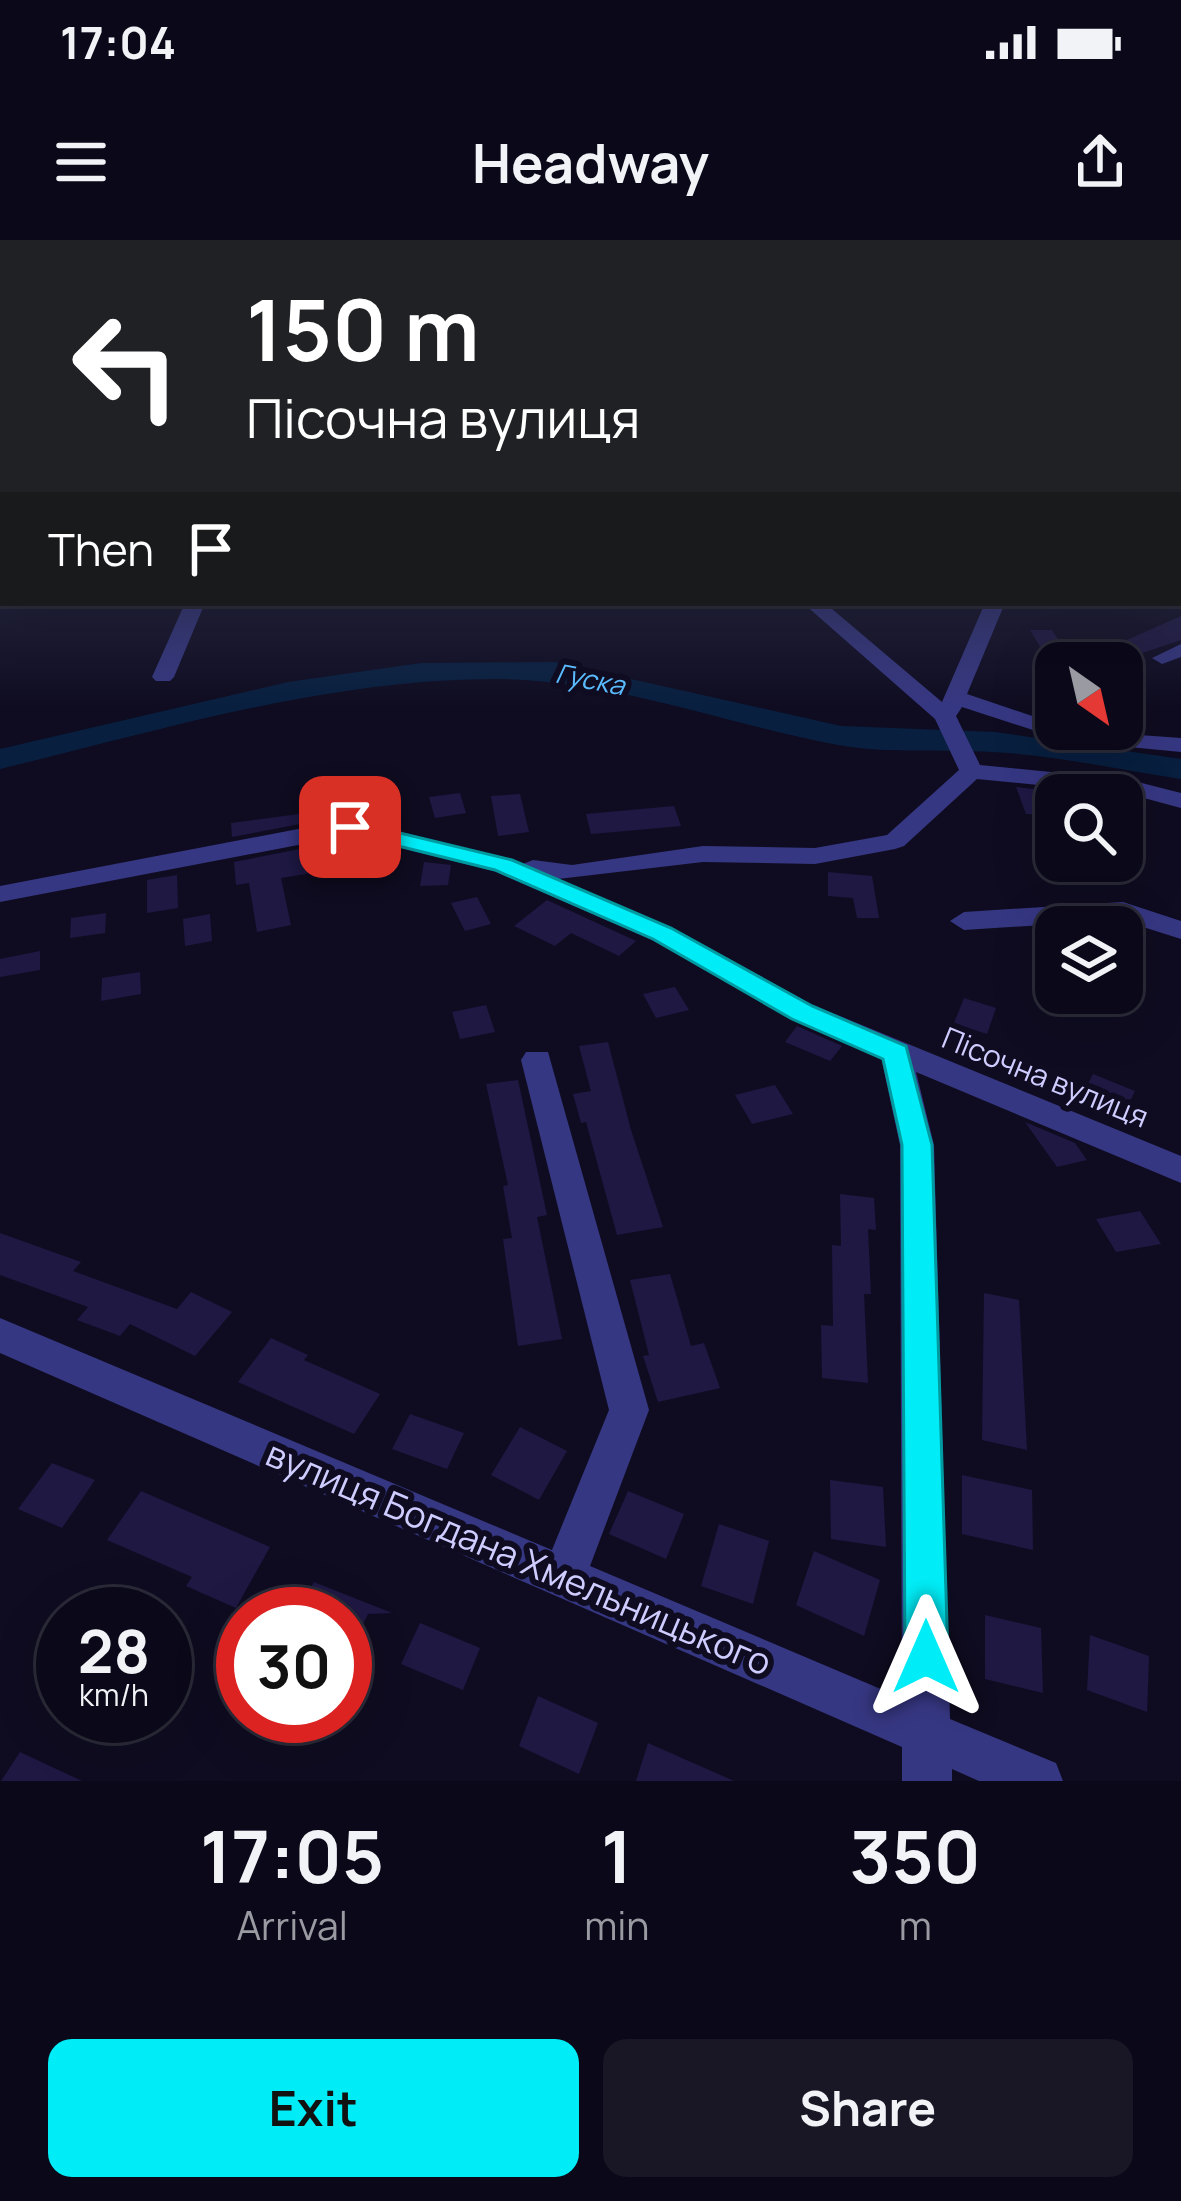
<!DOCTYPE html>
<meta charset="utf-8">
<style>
body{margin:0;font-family:Manrope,sans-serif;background:#191726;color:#f1f3f6;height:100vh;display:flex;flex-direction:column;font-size:45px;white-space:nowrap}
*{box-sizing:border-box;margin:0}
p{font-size:39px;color:#9a9aa2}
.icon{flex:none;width:66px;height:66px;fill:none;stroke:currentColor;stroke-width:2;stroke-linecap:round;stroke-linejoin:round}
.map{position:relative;height:1541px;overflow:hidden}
.details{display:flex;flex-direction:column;background:#0b0919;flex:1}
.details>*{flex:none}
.top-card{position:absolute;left:0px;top:0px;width:1182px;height:366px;box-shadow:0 12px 48px #0002,0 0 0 3px #2b2a38;background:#202124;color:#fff;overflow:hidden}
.needle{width:78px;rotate:146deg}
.fabs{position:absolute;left:1035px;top:402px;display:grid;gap:24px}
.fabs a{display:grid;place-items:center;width:108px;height:108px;border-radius:24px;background:#0b0919;box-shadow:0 12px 48px #0002,0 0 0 3px #2b2a38;font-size:60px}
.speed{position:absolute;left:36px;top:1347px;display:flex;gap:24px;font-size:60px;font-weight:700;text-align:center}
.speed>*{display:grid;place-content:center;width:156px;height:156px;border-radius:50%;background:#0b0919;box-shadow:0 12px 48px #0002,0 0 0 3px #2b2a38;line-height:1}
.speed small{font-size:30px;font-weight:400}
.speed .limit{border:18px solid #d22;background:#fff;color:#111}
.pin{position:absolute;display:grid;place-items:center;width:102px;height:102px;color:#fff;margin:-51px;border-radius:24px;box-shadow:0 6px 18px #0006}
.me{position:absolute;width:132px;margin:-66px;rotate:0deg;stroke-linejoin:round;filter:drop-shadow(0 0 9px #0008)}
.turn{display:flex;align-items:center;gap:42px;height:252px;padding:0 48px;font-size:54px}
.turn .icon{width:156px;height:156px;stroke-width:2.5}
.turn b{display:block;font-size:84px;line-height:102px}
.then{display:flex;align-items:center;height:114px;padding:0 48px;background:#0003;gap:24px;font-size:45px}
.eta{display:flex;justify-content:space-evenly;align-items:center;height:204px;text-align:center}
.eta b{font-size:72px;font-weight:700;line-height:84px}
.action{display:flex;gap:24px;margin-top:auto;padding:24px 48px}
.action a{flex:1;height:138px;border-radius:24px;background:#00edf7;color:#111;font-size:48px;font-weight:700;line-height:138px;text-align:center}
.action a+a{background:#191726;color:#f1f3f6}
.status{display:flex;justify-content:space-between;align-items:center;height:84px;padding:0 60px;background:#0b0919;direction:ltr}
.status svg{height:33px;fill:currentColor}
header{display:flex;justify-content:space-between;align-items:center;height:156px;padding:0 48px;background:#0b0919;font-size:54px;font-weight:700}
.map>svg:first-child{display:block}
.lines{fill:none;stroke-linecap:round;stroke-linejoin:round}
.river{fill:#081f3f;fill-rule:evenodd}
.building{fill:#1e1843}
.minor{fill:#363782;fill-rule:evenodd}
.route{fill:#00edf7;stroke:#009aa1;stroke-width:3}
.labels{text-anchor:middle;stroke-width:12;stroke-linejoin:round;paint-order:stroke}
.far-water-label{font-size:27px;font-style:italic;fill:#5abcff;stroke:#0f0c21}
.street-label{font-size:30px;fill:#cfccff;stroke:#0f0c21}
.near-street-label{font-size:36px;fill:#cfccff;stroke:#0f0c21}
</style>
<div class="status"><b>17:04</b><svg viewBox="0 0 49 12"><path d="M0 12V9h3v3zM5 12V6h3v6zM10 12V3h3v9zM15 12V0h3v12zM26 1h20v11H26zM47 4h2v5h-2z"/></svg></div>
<header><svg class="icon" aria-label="menu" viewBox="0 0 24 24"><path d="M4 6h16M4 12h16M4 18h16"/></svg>Headway<svg class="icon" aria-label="share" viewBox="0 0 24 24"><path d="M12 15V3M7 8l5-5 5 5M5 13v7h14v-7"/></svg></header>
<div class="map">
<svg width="1181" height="1541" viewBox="0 0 1181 1541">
<rect width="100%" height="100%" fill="#0f0c21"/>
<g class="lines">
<path class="river" d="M555,422l286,64 154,6 186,27v20c-62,-9 -126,-24 -189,-27 -51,-3 -103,2 -154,-7 -116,-22 -229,-67 -347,-66 -167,1 -330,51 -491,90v-20l288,-67 133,-19z"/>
</g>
<path class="building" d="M1181,376v24l-39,13 -22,-10z
M1030,390h22l21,33h-23z
M1016,547l35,4 5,24 -30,-1z
M460,553l6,20 -31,5 -6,-21z
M520,554l9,38 -31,4 -7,-40z
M674,566l7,20 -66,6 -24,2 -5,-20z
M314,572l2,9 -84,16 -1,-14z
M320,605l5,26 -44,7 10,47 -34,7 -8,-49 -13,2 -2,-23z
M387,611l5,19 -42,7 -3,-20z
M424,622l27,3 -3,20 -28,1z
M828,632l44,4 7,42h-22l-4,-20 -25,-2z
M177,635l1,33 -31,5v-33z
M477,657l14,27 -26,7 -14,-28z
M547,660l89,41 -17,15 -48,-23 -16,13 -41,-20z
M106,673l-1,20 -35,5 1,-20z
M210,674l2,27 -27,5 -2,-27z
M40,711v19l-40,7v-18z
M140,732l1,22 -40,7 1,-23z
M675,747l14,23 -33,8 -13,-24z
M964,758l32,10 -9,26 -33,-11z
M486,765l9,27 -35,7 -8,-27z
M797,786l45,20 -12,15 -45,-19z
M608,802l23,88 32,97 -46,8 -31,-113 -5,1 -8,-29 18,-3 -12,-45z
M1093,834l42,17 -11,23 -43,-17z
M518,840l29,135 -10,2 25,122 -44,7 -15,-107 9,-1 -9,-52 5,-1 -22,-101z
M775,845l18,29 -41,10 -17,-29z
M1025,882l50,21 12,17 -30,7z
M840,954l34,4 2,32 -8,-1 3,65h-7l4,89 -46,-5 -1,-53 12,1 -1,-81 9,1z
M1140,971l21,33 -45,8 -20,-33z
M0,993l81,29 -8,9 104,38 14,-17 41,20 -37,44 -65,-32 -10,12 -43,-16 11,-13 -88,-32z
M670,1034l21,72 13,-3 16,45 -62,14 -15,-46 6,-1 -19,-75z
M984,1053l35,7 8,150 -45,-10z
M271,1098l37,17 -4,5 76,34 -26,40 -116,-52z
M410,1174l54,19 -17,36 -55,-20z
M520,1187l47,24 -28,49 -48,-25z
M52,1223l43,17 -33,48 -44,-19z
M962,1235l70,15 1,60 -71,-16z
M830,1240l53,7 3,60 -55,-8z
M141,1251l129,56 -34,61 -50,-22 6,-9 -85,-37z
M628,1251l56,23 -18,45 -57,-25z
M719,1284l50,17 -16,63 -52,-18z
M814,1311l66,29 -16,56 -68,-31z
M314,1342l78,31 -24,1 -23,46v-46h-48z
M985,1375l56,13 2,65 -58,-14z
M420,1383l60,25 -17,42 -62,-26z
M1090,1395l59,21 -2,56 -60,-22z
M538,1456l60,27 -19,51 -60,-28z
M648,1503l86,38h-98z
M20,1512l62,29h-81z"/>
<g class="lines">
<path class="minor" d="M0,326h3v12h-3z
M185,363h20l-31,74 -4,4h-14l-4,-4z
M803,363h22l117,99 43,-99h20l-38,91 89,30v5l125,9v14l-114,-11 -105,-34 -6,9 24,49 150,15 51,13v15l-52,-14 -152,-15 -73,67 -9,3 -80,15 -112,-2 -145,17 114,49 141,77 368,151v27l-265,-111 18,73 16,574 106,44 7,18h-84l-27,-12v12h-50v-34l-902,-394v-35l552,232 57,-140 -88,-350 5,-8h22l101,358 -59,156 312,132 -2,-553 -19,-88 -90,-38 -139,-79 -158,-69 -144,-36 -350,67v-16l350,-67 173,45 10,-4 39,5 131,-19 112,2 72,-13 72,-65 -24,-51z
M1181,404v13l-19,7 -10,-6z
M1123,662l58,19v18l-60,-19 -157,10 -14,-9 14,-9z"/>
</g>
<linearGradient id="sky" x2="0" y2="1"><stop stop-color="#080712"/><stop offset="0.54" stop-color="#31344e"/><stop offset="1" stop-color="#31344e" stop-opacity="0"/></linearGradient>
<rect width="1181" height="468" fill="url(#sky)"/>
<path class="route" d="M350,581l162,39 159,68 141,78 94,40 26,99 16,512 -7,15 -15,7 -15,-7 -6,-15 -3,-512 -19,-86 -91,-40 -139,-80 -158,-69 -153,-38v-9z"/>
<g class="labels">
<g class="far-water-label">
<text transform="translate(590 440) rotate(11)" y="9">Гуска</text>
</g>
<g class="street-label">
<text transform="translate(1045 838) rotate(22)" y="10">Пісочна вулиця</text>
</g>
<g class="near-street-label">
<text transform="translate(519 1318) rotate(23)" y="13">вулиця Богдана Хмельницького</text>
</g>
</g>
</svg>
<div class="fabs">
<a><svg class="needle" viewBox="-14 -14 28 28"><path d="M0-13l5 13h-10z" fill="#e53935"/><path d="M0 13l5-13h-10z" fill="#9a9aa2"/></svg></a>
<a><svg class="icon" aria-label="search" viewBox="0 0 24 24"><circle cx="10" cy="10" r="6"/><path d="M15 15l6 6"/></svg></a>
<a><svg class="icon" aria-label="layers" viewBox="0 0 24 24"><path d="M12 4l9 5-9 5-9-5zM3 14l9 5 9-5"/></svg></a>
</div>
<div class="speed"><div>28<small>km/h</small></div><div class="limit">30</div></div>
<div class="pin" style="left:350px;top:587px;background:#d93025"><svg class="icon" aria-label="arrive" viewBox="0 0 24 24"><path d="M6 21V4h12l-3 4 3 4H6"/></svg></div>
<svg class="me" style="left:926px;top:1417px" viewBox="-20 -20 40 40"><path d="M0-17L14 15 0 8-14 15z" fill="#00edf7" stroke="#fff" stroke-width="4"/></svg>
<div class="top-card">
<div class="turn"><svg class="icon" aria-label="left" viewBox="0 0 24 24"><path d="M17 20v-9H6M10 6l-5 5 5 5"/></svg><div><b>150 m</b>Пісочна вулиця</div></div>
<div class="then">Then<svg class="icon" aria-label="arrive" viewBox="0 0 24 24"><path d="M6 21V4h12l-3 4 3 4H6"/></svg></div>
</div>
</div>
<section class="details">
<div class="eta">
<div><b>17:05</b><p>Arrival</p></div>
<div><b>1</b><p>min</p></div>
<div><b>350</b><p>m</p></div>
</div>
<div class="action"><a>Exit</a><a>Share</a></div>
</section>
